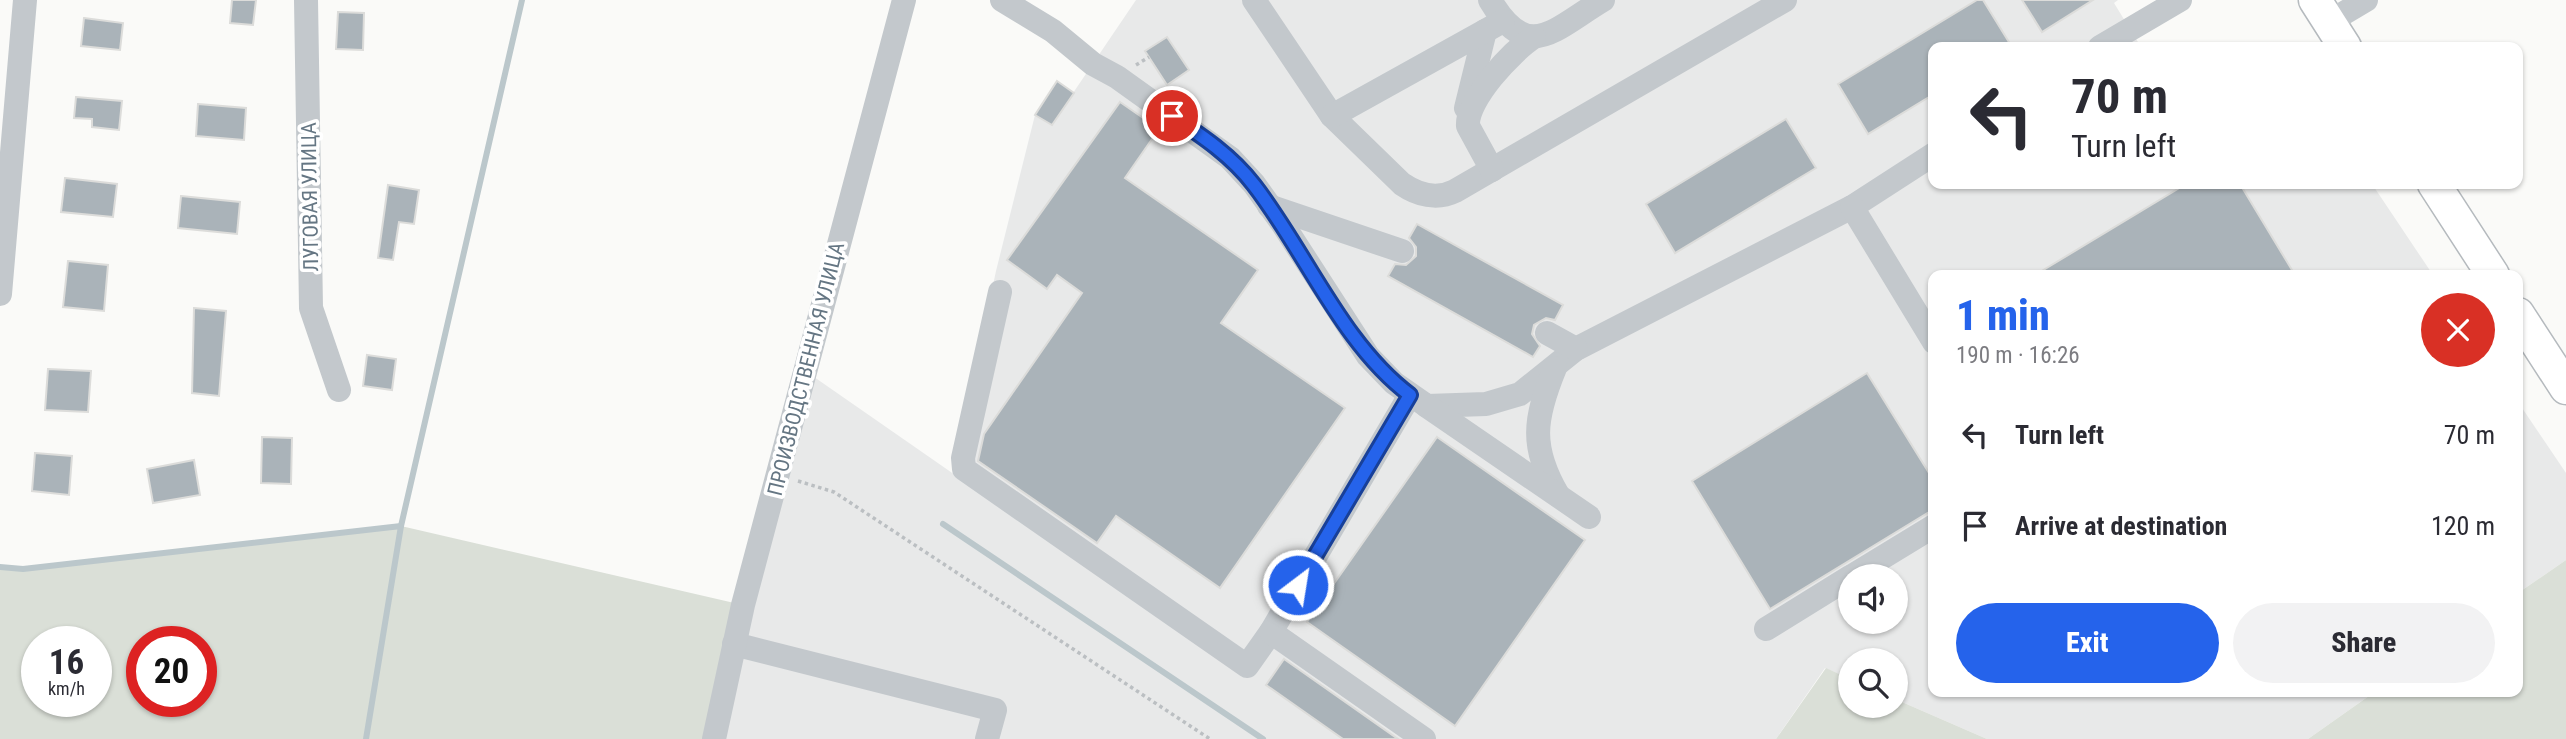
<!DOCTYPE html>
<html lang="en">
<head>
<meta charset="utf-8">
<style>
  body { margin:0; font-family:"Roboto Condensed",sans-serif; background:#f2f2f3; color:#2b2b33; height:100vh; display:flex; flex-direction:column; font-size:26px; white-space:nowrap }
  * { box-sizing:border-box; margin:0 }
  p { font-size:23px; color:#7c7c81 }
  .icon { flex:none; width:38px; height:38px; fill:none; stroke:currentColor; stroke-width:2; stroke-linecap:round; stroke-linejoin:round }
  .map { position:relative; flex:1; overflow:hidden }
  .details { position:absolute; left:1928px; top:270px; width:595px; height:427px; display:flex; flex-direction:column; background:#fff; border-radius:14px; box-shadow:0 2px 5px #0004 }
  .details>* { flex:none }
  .hud { position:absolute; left:1928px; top:42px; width:595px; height:147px; border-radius:14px; box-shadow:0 2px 5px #0004; background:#fff; color:#2b2b33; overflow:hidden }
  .fabs { position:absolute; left:1838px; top:564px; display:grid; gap:14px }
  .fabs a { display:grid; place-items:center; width:70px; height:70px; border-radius:50%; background:#fff; box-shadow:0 2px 5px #0004; font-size:35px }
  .speed { position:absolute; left:21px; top:626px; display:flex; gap:14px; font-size:35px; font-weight:700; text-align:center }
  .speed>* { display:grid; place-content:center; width:91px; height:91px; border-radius:50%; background:#fff; box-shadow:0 2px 5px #0004; line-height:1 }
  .speed small { font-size:18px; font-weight:400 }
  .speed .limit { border:10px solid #d22; background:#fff; color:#111 }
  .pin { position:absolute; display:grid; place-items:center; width:60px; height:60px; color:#fff; margin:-30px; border:4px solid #fff; border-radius:50%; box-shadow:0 2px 7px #0007 }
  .me { position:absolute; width:77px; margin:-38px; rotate:31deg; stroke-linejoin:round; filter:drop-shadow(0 0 5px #0008) }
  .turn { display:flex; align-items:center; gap:24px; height:147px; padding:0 28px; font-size:32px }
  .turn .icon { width:91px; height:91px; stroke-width:2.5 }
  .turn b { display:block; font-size:49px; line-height:60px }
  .round { display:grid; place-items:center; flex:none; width:74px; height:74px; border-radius:37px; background:#f2f2f3 }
  .overview { display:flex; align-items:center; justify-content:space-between; height:119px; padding:0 28px }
  h1 { font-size:42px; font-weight:800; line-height:52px; color:#2563eb }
  .primary-button { display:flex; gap:14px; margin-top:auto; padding:14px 28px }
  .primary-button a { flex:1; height:80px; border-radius:42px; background:#2563eb; color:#fff; font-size:28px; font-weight:800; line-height:80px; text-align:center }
  .primary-button a+a { background:#f2f2f3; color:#2b2b33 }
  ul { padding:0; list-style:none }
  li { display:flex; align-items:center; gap:21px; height:91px; padding:0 28px }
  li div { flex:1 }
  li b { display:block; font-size:26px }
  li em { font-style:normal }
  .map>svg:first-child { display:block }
  .built { fill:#e8e9e9; fill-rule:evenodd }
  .green { fill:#dadfd7; fill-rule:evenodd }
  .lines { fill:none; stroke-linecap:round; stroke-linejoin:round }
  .stream { stroke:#bbc7cb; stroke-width:6 }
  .building { fill:#aab3b9; stroke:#dcdcda; stroke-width:2 }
  .major-casing { stroke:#b5babe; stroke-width:35 }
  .path { stroke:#bbbfc2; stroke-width:3.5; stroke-dasharray:3.5 3.5; stroke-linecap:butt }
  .minor { stroke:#c3c8cc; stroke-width:24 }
  .major { stroke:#fff; stroke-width:32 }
  .route-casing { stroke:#184099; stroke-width:18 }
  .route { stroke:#2563eb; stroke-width:12 }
  .labels { text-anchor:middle; stroke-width:7; stroke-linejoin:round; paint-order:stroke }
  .street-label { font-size:21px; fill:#657683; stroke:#fff }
</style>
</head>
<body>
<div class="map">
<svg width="2566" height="739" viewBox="0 0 2566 739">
  <rect width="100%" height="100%" fill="#fafaf8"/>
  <!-- built -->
  <g class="built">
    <path d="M 1136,0 L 2118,0 L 2114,3 L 2141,47 L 1934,47 L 1934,184 L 2372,184 L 2433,275 L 1934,275 L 1934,691 L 2376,691 L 2308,739 L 1987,739 L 1895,699 L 1895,660 L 1850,660 L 1850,679 L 1825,668 L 1776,739 L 720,739 L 804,370 L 958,477 L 954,469 L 996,271 L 1035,115 L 1052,124 ZM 1850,576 L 1895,576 L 1895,621 L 1850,621 Z"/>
    <path d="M 2518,402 L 2566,473 L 2566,560 L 2518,593 Z"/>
  </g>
  <!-- green -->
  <g class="green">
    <path d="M 401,526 L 743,605 L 714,739 L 0,739 L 0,567 L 23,569 ZM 37,642 L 96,642 L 96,702 L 37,702 ZM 142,642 L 201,642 L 201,702 L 142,702 Z"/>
    <path d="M 2566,560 L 2566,739 L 2308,739 L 2376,691 L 2518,691 L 2518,593 Z"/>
    <path d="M 1826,668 L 1850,679 L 1850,705 L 1895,705 L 1895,699 L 1987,739 L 1776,739 Z"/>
  </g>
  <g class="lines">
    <!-- stream -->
    <g class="stream">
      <path d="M 943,524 L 1263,739"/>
      <path d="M 401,526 L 522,0"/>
      <path d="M 0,567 L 23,569 L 401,526 L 366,739"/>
    </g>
  </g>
  <!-- building -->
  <g class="building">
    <path d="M 232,0 L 256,0 L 253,25 L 230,23 Z"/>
    <path d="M 1977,0 L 1983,0 L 2012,47 L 1934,47 L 1934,94 L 1868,134 L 1838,84 Z"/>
    <path d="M 2022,0 L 2093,0 L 2042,32 Z"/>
    <path d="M 338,12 L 364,13 L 363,50 L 336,49 Z"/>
    <path d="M 84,18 L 123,23 L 120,50 L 81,46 Z"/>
    <path d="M 1167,37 L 1189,70 L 1167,85 L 1145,51 Z"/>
    <path d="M 1057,81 L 1074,93 L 1052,125 L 1035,115 Z"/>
    <path d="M 76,97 L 122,101 L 119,130 L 92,127 L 92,119 L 74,118 Z"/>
    <path d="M 1120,102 L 1159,129 L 1125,178 L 1258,270 L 1221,323 L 1345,408 L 1220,588 L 1116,516 L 1097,543 L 978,461 L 984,434 L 1082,293 L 1057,275 L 1047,289 L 1007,260 Z"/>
    <path d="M 198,104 L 246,108 L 244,140 L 196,136 Z"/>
    <path d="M 1786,119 L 1816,168 L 1675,253 L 1646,204 Z"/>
    <path d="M 65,178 L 117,184 L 113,217 L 61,212 Z"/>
    <path d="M 2186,184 L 2240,184 L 2295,275 L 2035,275 Z"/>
    <path d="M 388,185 L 419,190 L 414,224 L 399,222 L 393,260 L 378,258 Z"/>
    <path d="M 181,196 L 240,202 L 237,234 L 178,228 Z"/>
    <path d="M 1417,224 L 1563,305 L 1555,320 L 1546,318 L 1534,325 L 1532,334 L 1540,346 L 1533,357 L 1388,276 L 1395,264 L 1406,265 L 1416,256 L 1416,247 L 1409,238 Z"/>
    <path d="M 68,261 L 108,265 L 104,311 L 63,307 Z"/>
    <path d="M 194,308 L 226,311 L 219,396 L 192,393 Z"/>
    <path d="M 367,355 L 396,359 L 392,390 L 363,386 Z"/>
    <path d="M 48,369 L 91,371 L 88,412 L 45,410 Z"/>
    <path d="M 1867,373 L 1934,481 L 1934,509 L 1770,609 L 1692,481 Z"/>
    <path d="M 262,437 L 292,438 L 291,484 L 261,483 Z"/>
    <path d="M 1437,437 L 1585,540 L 1455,726 L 1307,622 Z"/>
    <path d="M 35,453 L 72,456 L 69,495 L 32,491 Z"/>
    <path d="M 194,460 L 200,495 L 153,503 L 147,469 Z"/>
    <path d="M 1284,659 L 1398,739 L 1343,739 L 1266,685 Z"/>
  </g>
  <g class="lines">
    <defs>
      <g id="major">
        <path d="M 2315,0 L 2345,47"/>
        <path d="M 2434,184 L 2493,275"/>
        <path d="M 2518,314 L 2566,388"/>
      </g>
    </defs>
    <!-- major casing -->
    <use href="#major" class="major-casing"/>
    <!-- path -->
    <g class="path">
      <path d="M 1136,65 L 1149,57"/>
      <path d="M 798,481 L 834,492 L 1210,739"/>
    </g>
    <!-- minor -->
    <g class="minor">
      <path d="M 306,0 L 311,308 L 339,390"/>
      <path d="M 1002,0 L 1053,31 L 1093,64 L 1117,77 L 1230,158 L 1254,184 L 1282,223 L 1368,356 L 1394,383 L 1427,406 L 1486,404 L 1520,394 L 1576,349 L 1852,207 L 1934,154"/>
      <path d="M 1254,0 L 1332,116 L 1402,184 C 1418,195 1437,200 1455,191 L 1785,0"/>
      <path d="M 1490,0 C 1528,64 1553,30 1603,0"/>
      <path d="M 2329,22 L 2366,0"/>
      <path d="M 2100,47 L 2180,0"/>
      <path d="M 1466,108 L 1485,31"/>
      <path d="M 1332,116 L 1503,21"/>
      <path d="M 1492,170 L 1468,126 C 1466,100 1512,51 1534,37"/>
      <path d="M 1269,206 L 1402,251"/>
      <path d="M 1852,207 L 1934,342"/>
      <path d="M 1000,292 L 963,458 L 964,469 L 1247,666 L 1271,632 L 1410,395"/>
      <path d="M 0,294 L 25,0"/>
      <path d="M 1547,333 L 1576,349"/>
      <path d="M 1555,368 C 1534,419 1530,447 1558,495"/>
      <path d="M 1427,406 L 1589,517"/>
      <path d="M 1852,576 L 1934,526"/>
      <path d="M 1766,629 L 1850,577"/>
      <path d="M 1271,632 L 1424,739"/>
      <path d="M 734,644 L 995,710 L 987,739"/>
      <path d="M 714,739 L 743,605 L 904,0"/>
    </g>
    <!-- major -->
    <use href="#major" class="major"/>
  </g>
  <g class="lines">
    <defs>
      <path id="route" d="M 1172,116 C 1202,136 1232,156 1254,185 C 1306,252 1342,344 1410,395 L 1298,585"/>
    </defs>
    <!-- route casing -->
    <use href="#route" class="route-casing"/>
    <!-- route -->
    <use href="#route" class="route"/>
  </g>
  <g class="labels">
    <!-- street labels -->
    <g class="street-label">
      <text transform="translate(310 197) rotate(-91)" y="7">ЛУГОВАЯ УЛИЦА</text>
      <text transform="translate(806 369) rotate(-76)" y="7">ПРОИЗВОДСТВЕННАЯ УЛИЦА</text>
    </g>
  </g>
</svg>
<div class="fabs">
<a><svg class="icon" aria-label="sound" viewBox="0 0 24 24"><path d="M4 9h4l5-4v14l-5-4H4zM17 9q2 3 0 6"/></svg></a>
<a><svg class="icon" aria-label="search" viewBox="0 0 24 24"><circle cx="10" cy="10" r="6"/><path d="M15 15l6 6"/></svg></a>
</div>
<div class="speed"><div>16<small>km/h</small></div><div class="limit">20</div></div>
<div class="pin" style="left:1172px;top:116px;background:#d93025"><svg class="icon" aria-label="arrive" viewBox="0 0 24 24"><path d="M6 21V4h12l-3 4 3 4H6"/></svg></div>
<svg class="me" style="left:1298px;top:585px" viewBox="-20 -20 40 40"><circle r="17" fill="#2563eb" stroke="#fff" stroke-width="3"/><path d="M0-11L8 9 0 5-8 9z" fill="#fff"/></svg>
<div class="hud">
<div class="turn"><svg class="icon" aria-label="left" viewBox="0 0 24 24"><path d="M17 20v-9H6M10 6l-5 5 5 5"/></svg><div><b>70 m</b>Turn left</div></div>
</div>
<section class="details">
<div class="overview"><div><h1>1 min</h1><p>190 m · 16:26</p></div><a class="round" style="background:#d93025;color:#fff"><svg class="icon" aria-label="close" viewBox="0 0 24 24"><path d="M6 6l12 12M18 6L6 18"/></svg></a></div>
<ul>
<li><svg class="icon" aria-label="left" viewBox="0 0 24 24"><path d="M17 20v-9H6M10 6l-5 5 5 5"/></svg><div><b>Turn left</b></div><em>70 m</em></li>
<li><svg class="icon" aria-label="arrive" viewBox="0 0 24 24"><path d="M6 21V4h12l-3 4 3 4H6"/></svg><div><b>Arrive at destination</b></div><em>120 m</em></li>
</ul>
<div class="primary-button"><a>Exit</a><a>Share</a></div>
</section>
</div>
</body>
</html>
